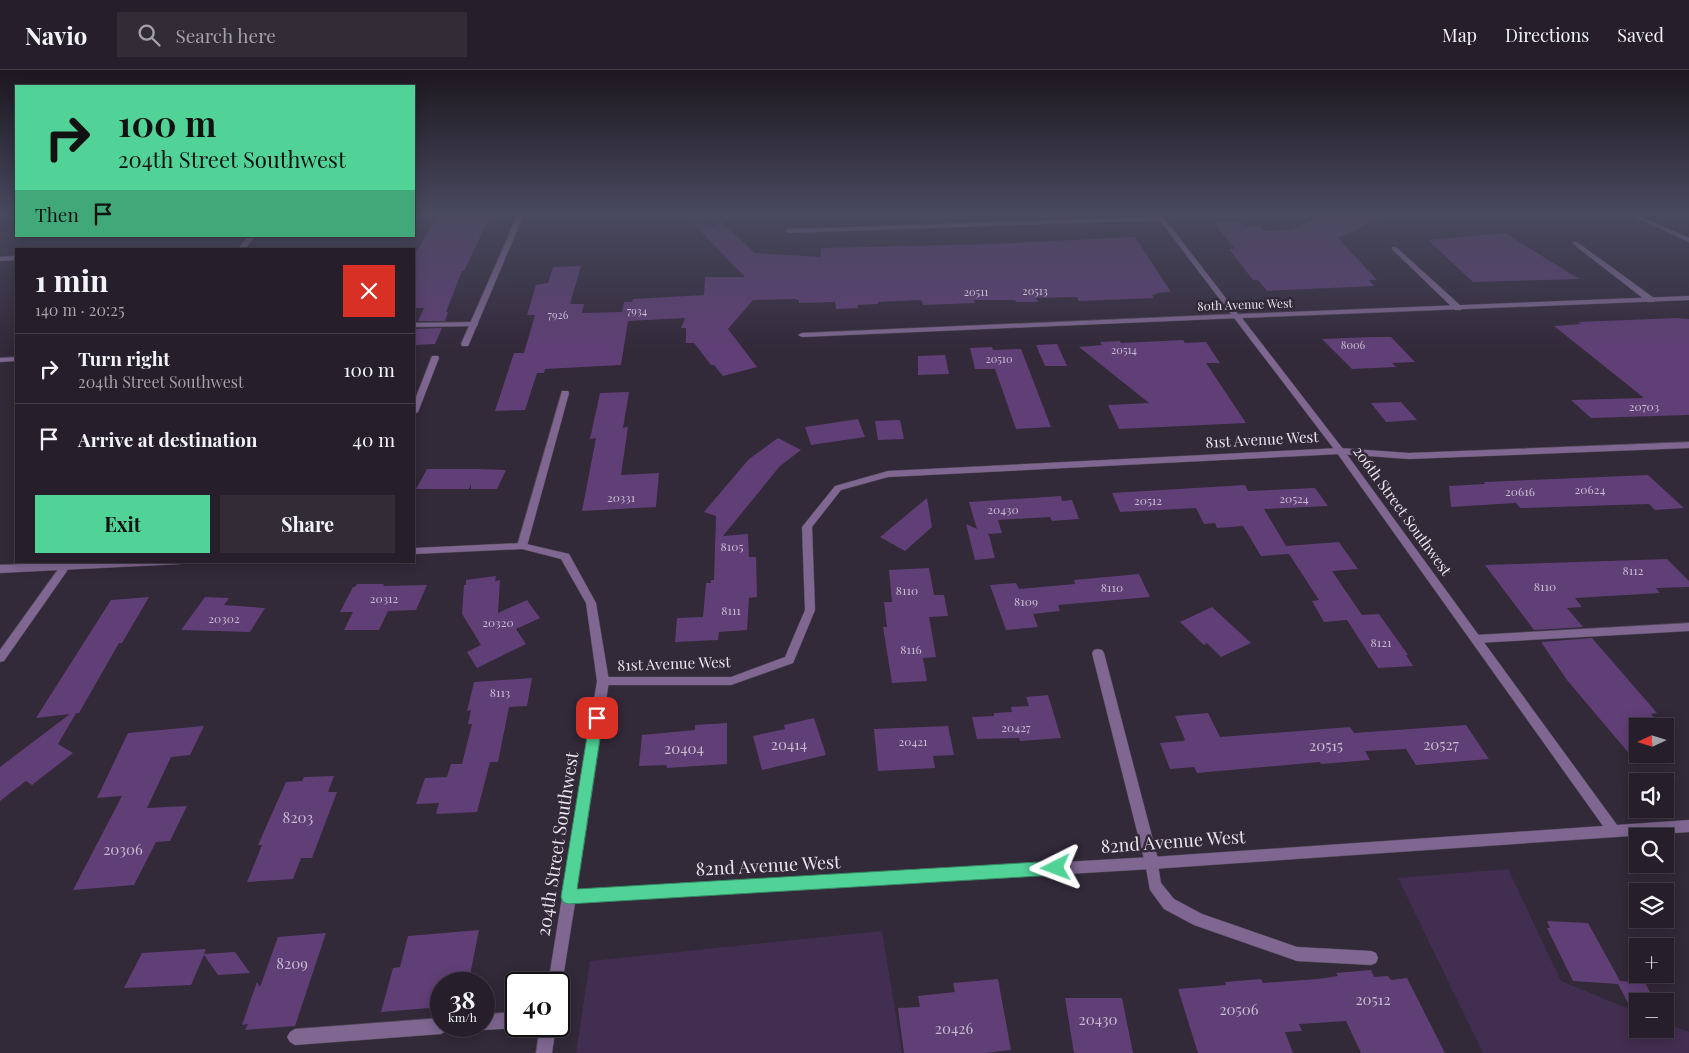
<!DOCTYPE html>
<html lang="en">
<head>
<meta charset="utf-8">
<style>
  body { margin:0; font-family:"Playfair Display",serif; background:#322c37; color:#f1f3f6; height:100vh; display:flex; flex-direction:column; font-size:19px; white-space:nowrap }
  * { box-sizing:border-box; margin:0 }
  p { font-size:16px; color:#a4a2a9 }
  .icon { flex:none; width:28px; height:28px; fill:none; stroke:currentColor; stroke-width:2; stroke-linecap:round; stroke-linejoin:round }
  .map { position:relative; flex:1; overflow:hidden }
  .sheet { position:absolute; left:15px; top:178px; width:400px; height:315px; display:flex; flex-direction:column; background:#261f2b; border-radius:0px; box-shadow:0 2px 12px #0003,0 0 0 1px #423d47 }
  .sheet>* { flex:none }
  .hud { position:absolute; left:15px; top:15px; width:400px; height:152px; border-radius:0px; box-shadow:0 2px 12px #0003,0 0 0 1px #423d47; background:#51d398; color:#111; overflow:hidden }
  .needle { width:32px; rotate:266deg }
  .fabs { position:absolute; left:1629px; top:648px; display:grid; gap:10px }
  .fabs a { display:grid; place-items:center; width:45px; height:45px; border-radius:0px; background:#261f2b; box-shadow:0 2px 12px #0003,0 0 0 1px #423d47; font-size:25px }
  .speed { position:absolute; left:430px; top:902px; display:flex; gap:10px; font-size:25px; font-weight:700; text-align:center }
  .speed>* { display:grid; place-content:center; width:65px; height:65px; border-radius:50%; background:#261f2b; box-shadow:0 2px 12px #0003,0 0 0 1px #423d47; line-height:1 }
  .speed small { font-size:12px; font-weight:400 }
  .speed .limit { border:2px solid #111; border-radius:8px; background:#fff; color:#111 }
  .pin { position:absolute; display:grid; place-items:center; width:42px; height:42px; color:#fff; margin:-21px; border-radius:10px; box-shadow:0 2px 8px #0006 }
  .me { position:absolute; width:55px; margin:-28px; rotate:267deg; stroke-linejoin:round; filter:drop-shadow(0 0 4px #0008) }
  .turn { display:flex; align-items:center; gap:18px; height:105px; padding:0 20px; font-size:22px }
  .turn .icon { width:65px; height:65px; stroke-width:2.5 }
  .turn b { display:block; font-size:35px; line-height:42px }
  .then { display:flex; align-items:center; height:48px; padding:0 20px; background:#0003; gap:10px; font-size:19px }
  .round { display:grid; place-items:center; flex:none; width:52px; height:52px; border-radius:0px; background:#322c37 }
  .headline { display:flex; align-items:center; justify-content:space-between; height:85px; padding:0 20px }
  h1 { font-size:30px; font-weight:700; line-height:38px }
  .cta { display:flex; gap:10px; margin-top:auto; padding:10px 20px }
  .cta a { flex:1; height:58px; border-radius:0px; background:#51d398; color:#111; font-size:20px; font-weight:700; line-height:58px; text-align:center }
  .cta a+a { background:#322c37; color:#f1f3f6 }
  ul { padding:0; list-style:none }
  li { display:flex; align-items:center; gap:15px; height:70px; padding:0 20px; border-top:1px solid #423d47 }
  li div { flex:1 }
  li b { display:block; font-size:19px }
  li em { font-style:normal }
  header { display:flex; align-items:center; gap:30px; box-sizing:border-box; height:70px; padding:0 25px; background:#261f2b; border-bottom:1px solid #423d47 }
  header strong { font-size:24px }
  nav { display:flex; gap:28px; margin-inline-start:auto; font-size:18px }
  .search { width:350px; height:45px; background:#322c37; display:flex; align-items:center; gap:12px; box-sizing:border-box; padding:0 18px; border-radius:0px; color:#a4a2a9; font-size:19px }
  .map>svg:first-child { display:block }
  .green { fill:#422e50 }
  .building { fill:#603f76 }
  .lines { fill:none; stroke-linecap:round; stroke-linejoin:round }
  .service-casing { stroke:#4f4756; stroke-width:1 }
  .minor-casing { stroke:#4f4756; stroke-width:1 }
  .tertiary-casing { stroke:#4f4756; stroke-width:1 }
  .service { fill:#7f6791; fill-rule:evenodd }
  .minor { fill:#7f6791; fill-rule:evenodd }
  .tertiary { fill:#7f6791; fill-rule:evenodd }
  .route { fill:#51d398; stroke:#358963 }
  .labels { text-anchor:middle; stroke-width:5; stroke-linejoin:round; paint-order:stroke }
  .far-number-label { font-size:11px; fill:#c7bbd0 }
  .far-street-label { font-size:12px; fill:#e9e4ee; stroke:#322939 }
  .number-label { font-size:12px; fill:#c7bbd0 }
  .street-label { font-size:15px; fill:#e9e4ee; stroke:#322939 }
  .near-number-label { font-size:15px; fill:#c7bbd0 }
  .near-street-label { font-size:18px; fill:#e9e4ee; stroke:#322939 }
</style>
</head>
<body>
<header>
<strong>Navio</strong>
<div class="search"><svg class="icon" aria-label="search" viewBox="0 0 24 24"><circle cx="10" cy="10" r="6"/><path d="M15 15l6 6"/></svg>Search here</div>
<nav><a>Map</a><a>Directions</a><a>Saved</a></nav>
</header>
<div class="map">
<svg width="1689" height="983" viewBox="0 0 1689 983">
  <rect width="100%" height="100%" fill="#322939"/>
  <!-- green -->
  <g class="green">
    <path d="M 1508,799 L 1561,911 L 1637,942 L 1638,959 L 1665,959 L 1665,953 L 1689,962 L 1689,983 L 1483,983 L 1398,808 Z"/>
    <path d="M 882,861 L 902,983 L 576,983 L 590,891 Z"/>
  </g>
  <!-- building -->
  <g class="building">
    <path d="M 438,144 L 491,144 L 464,201 L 462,201 L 446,242 L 448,242 L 445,251 L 418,251 L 424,238 L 414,238 L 414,186 Z"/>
    <path d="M 1327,144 L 1390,144 L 1338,168 L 1377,210 L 1369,210 L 1374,216 L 1267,221 L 1258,210 L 1253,210 L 1229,179 L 1235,179 L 1216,156 L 1219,156 L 1217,153 L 1241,152 L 1245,156 L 1261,156 L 1265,161 L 1291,160 Z"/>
    <path d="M 721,151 L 755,183 L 821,187 L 821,178 L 993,174 L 1135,167 L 1171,222 L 1156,223 L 1157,224 L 1152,225 L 1154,228 L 1079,231 L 1077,227 L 1036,228 L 1038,232 L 1016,232 L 1015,230 L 974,230 L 975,233 L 923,235 L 922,231 L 919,230 L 878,232 L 878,234 L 858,235 L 858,238 L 836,239 L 835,232 L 799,233 L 799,230 L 794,229 L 753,230 L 728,259 L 757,297 L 723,306 L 714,295 L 711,295 L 694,273 L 686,273 L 686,258 L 681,258 L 685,248 L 628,251 L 621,295 L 545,299 L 544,303 L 537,303 L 525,340 L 495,341 L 514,283 L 524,283 L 535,245 L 527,245 L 536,215 L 548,213 L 553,197 L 581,196 L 570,234 L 584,234 L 582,243 L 622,242 L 624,232 L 632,232 L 633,229 L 704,225 L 705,207 L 745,207 L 692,152 L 715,156 Z"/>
    <path d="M 1505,163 L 1579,209 L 1473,212 L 1428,170 Z"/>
    <path d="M 1676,248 L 1689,249 L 1689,345 L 1591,348 L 1571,330 L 1644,328 L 1554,256 L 1581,254 L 1578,252 Z"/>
    <path d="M 442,258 L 435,274 L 414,275 L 414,259 Z"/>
    <path d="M 1371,267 L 1391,267 L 1415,292 L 1392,293 L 1396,297 L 1352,299 L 1322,269 Z"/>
    <path d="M 1183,270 L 1185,273 L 1206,272 L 1220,293 L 1206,293 L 1246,353 L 1119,359 L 1108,335 L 1149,333 L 1079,277 L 1102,275 L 1100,272 L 1120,271 L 1121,273 Z"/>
    <path d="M 1057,274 L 1067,296 L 1045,296 L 1036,275 Z"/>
    <path d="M 992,277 L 993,280 L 1021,279 L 1051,357 L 1016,359 L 995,299 L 975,299 L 970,278 Z"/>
    <path d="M 945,285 L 949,304 L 918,305 L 918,286 Z"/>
    <path d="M 629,322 L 623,358 L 628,357 L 621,405 L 659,403 L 656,437 L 582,441 L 596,368 L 590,369 L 600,323 Z"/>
    <path d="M 1401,332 L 1417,350 L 1386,352 L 1371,333 Z"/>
    <path d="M 858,349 L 865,367 L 811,375 L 805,357 Z"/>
    <path d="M 900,350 L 904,369 L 878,370 L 875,351 Z"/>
    <path d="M 778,368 L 801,380 L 780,396 L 723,466 L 748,464 L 749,487 L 756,487 L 757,527 L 749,528 L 747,560 L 719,562 L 718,570 L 675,572 L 677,548 L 703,547 L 706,513 L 711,513 L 711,510 L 714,510 L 716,446 L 704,442 L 749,389 Z"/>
    <path d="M 427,399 L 478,399 L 506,400 L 497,419 L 471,419 L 471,414 L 469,419 L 416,419 Z"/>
    <path d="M 1648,405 L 1684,438 L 1655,440 L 1649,434 L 1520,438 L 1516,433 L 1451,437 L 1449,416 L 1485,414 L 1484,412 Z"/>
    <path d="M 1245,415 L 1248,421 L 1315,418 L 1328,436 L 1264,439 L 1286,476 L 1339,472 L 1358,499 L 1332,501 L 1362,545 L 1379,544 L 1408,585 L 1406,585 L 1413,596 L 1378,598 L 1347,550 L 1324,552 L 1312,531 L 1319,530 L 1289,484 L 1261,486 L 1243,456 L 1217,458 L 1215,453 L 1204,454 L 1196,438 L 1120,442 L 1112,423 Z"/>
    <path d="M 1061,426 L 1062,431 L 1072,430 L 1079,449 L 1052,451 L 1050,447 L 998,450 L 1002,463 L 987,464 L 989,465 L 995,488 L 975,490 L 966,454 L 977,459 L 969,432 Z"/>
    <path d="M 927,428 L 932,457 L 905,481 L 880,467 Z"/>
    <path d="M 1667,489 L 1689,511 L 1689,517 L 1656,518 L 1660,523 L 1575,528 L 1582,537 L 1567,538 L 1583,557 L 1534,560 L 1485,495 Z"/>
    <path d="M 929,498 L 934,525 L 944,525 L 948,546 L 929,547 L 936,587 L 923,588 L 927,611 L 892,613 L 883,557 L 887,557 L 884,532 L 892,532 L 889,500 Z"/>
    <path d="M 1139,504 L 1150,527 L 1058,535 L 1060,541 L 1033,544 L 1038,557 L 1006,560 L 990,515 L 1016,513 L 1019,519 L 1075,514 L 1074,510 Z"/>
    <path d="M 496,506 L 495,511 L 500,510 L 498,543 L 527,530 L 540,548 L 516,559 L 526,574 L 477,598 L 467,582 L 481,575 L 462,544 L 464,515 L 466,515 L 466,510 Z"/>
    <path d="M 357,514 L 384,514 L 383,516 L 427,515 L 416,540 L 388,541 L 379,560 L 344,560 L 353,542 L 340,542 L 353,517 L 355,517 Z"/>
    <path d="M 149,527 L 122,573 L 119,573 L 79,643 L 76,643 L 58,674 L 73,683 L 32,715 L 26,711 L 0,731 L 0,697 L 70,644 L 36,648 L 111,530 Z"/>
    <path d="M 205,527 L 229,528 L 224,535 L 265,538 L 250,562 L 181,560 Z"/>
    <path d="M 1212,537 L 1251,573 L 1221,587 L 1207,573 L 1204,575 L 1180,552 Z"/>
    <path d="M 1592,568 L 1657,643 L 1651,644 L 1662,656 L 1638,656 L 1638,684 L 1665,684 L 1665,682 L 1667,684 L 1632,687 L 1567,610 L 1541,572 Z"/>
    <path d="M 532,608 L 527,636 L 509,637 L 498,692 L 490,692 L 477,742 L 436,744 L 439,733 L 416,734 L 425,708 L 447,707 L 451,694 L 462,694 L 472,654 L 468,654 L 471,640 L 467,641 L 474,612 Z"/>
    <path d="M 1048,625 L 1061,668 L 1020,671 L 1019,668 L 977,669 L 972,647 L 994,646 L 994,643 L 1012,642 L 1011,637 L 1029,636 L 1026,627 Z"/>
    <path d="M 1208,643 L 1220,667 L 1350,657 L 1354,663 L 1466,655 L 1489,689 L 1416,695 L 1406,679 L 1365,681 L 1370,690 L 1321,694 L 1320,692 L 1197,703 L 1194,697 L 1170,699 L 1160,673 L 1183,671 L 1185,670 L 1175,646 Z"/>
    <path d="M 814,648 L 826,685 L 762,700 L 753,666 L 785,659 L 784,655 Z"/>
    <path d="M 727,653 L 727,694 L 667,698 L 666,695 L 639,696 L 642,665 L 695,660 L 695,655 Z"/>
    <path d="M 204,656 L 190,685 L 171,687 L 147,738 L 187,736 L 170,771 L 156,772 L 134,815 L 73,820 L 122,726 L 97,728 L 128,663 Z"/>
    <path d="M 948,656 L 954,685 L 933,686 L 935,698 L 878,701 L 874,659 Z"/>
    <path d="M 334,706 L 328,722 L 337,722 L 312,788 L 301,788 L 293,809 L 247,812 L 262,775 L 258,775 L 286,712 L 302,711 L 304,707 Z"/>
    <path d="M 1547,851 L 1588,853 L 1620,911 L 1645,913 L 1655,931 L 1638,931 L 1637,950 L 1618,914 L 1573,911 L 1547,858 L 1550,858 Z"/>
    <path d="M 479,860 L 470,905 L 450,907 L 449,914 L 441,914 L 441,937 L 381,942 L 393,898 L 400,897 L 408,866 Z"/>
    <path d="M 326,863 L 295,956 L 245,960 L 248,954 L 242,955 L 257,912 L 260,917 L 278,867 Z"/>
    <path d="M 206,879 L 204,884 L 235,882 L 250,903 L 218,905 L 204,885 L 191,915 L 124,918 L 142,883 Z"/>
    <path d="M 1371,900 L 1374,907 L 1388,906 L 1391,910 L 1407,908 L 1445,983 L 1361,983 L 1346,951 L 1299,954 L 1302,961 L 1285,962 L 1293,983 L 1198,983 L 1178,919 L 1226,915 L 1225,912 L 1261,909 L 1263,913 L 1318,909 L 1338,906 L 1336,903 Z"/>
    <path d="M 998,909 L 1011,980 L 985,983 L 904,983 L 898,938 L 920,937 L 918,926 L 955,922 L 953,913 Z"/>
    <path d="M 1065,928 L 1122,928 L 1133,983 L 1074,983 Z"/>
  </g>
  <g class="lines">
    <defs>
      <g id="service">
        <path d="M 474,252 L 478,254 L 477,256 L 414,257 L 414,253 Z"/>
        <path d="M 16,287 L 16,291 L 0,292 L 0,288 Z"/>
        <path d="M 64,491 L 74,491 L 4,591 L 0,592 L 0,580 Z"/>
        <path d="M 1689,553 L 1689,561 L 1476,573 L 1472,572 L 1471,569 L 1472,566 L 1476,565 Z"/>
        <path d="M 1152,787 L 1157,789 L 1161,813 L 1174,829 L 1202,844 L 1297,877 L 1371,881 L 1376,883 L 1378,888 L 1376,893 L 1371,895 L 1297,891 L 1194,855 L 1164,839 L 1150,820 L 1145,793 L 1147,789 Z"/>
        <path d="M 516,942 L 516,956 L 519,956 L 516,958 L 484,960 L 478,956 L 484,956 L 484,944 Z"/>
        <path d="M 441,948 L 441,956 L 448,956 L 446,961 L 441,964 L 295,975 L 290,972 L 287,967 L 290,962 L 295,959 Z"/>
      </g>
      <g id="minor">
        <path d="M 518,144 L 524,144 L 469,274 L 468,276 L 462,276 L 461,274 Z"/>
        <path d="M 1628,144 L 1635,144 L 1689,168 L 1689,172 Z"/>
        <path d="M 1162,147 L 1165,149 L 1164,150 L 788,163 L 785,161 L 788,159 Z"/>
        <path d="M 248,166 L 255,166 L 245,179 L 238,179 Z"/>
        <path d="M 1573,172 L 1577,172 L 1654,228 L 1654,232 L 1648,232 L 1573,174 Z"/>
        <path d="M 1392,177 L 1396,177 L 1461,236 L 1461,240 L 1455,240 L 1392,179 Z"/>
        <path d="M 16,186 L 16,190 L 0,191 L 0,187 Z"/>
        <path d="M 1236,244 L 1240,246 L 1239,248 L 802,267 L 798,265 L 802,263 Z"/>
        <path d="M 432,286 L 438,286 L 439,288 L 418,342 L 414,344 L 414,332 Z"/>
        <path d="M 562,321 L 568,321 L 569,323 L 527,476 L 522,479 L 517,476 Z"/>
        <path d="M 1689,372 L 1689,378 L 1409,389 L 1340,384 L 888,407 L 841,420 L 812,457 L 815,540 L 793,593 L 731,615 L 603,615 L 599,614 L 597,611 L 599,608 L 603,607 L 731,607 L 785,587 L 805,540 L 802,457 L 835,416 L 888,401 L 1340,378 L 1409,383 Z"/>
        <path d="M 1098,579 L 1102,580 L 1104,583 L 1159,793 L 1157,797 L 1152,799 L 1147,797 L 1145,793 L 1092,583 L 1094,580 Z"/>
      </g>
      <g id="tertiary">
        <path d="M 1155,144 L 1161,144 L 1238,244 L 1689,226 L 1689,230 L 1242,248 L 1343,379 L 1617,755 L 1689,750 L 1689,762 L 1152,799 L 575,833 L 562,914 L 559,920 L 559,914 L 548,914 L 597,611 L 586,533 L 561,489 L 522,479 L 414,484 L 414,478 L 522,473 L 569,484 L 596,533 L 609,611 L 577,820 L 1152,787 L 1603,756 L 1337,383 Z"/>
        <path d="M 96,491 L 185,491 L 180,494 L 0,503 L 0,495 Z"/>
        <path d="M 540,956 L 556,956 L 552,983 L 536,983 Z"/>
      </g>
    </defs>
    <!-- service casing -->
    <use href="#service" class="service-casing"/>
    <!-- minor casing -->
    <use href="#minor" class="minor-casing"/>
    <!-- tertiary casing -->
    <use href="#tertiary" class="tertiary-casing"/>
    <!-- service -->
    <use href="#service" class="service"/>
    <!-- minor -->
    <use href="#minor" class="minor"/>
    <!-- tertiary -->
    <use href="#tertiary" class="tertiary"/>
  </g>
  <!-- sky -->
  <linearGradient id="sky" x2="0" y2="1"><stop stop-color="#1c171f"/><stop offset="0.51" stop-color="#49495f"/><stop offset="1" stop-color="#49495f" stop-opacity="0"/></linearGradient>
  <rect width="1689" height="281" fill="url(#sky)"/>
  <!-- route -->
  <path class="route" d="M 597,643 L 601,645 L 603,648 L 577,819 L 1056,791 L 1061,793 L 1063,798 L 1061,803 L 1056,805 L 568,834 L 563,832 L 561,827 L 590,648 L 592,645 Z"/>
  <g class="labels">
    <!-- far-number labels -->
    <g class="far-number-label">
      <text x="1035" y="225">20513</text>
      <text x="976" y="226">20511</text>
      <text x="637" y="245">7934</text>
      <text x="558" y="249">7926</text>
      <text x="1353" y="279">8006</text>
      <text x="1124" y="284">20514</text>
      <text x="999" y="293">20510</text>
    </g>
    <!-- far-street labels -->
    <g class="far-street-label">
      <text transform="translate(1245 235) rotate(-2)" y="4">80th Avenue West</text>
    </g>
    <!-- number labels -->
    <g class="number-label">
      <text x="1644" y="341">20703</text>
      <text x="1590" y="424">20624</text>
      <text x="1520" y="426">20616</text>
      <text x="621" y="432">20331</text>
      <text x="1294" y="433">20524</text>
      <text x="1148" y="435">20512</text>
      <text x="1003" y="444">20430</text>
      <text x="732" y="481">8105</text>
      <text x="1633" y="505">8112</text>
      <text x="1545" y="521">8110</text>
      <text x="1112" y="522">8110</text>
      <text x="907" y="525">8110</text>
      <text x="384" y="533">20312</text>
      <text x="1026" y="536">8109</text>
      <text x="731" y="545">8111</text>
      <text x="224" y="553">20302</text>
      <text x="498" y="557">20320</text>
      <text x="1381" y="577">8121</text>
      <text x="911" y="584">8116</text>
      <text x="500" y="627">8113</text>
      <text x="1016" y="662">20427</text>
      <text x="913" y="676">20421</text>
    </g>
    <!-- street labels -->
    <g class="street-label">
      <text transform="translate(1262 370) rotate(-3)" y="5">81st Avenue West</text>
      <text transform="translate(1402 441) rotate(54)" y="5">206th Street Southwest</text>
      <text transform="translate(674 594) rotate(-2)" y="5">81st Avenue West</text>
    </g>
    <!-- near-number labels -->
    <g class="near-number-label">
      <text x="789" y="680">20414</text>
      <text x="1441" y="680">20527</text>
      <text x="1326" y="681">20515</text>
      <text x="684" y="684">20404</text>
      <text x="298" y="753">8203</text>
      <text x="123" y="785">20306</text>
      <text x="292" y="899">8209</text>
      <text x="1373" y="935">20512</text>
      <text x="1239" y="945">20506</text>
      <text x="1098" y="955">20430</text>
      <text x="954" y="964">20426</text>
    </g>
    <!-- near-street labels -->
    <g class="near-street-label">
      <text transform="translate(1173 772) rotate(-4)" y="6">82nd Avenue West</text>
      <text transform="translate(558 774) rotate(-81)" y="6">204th Street Southwest</text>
      <text transform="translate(768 796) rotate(-3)" y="6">82nd Avenue West</text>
    </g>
  </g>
</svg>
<div class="fabs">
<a><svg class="needle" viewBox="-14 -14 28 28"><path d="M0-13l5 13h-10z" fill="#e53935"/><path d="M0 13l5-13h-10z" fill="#a4a2a9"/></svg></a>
<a><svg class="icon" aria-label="sound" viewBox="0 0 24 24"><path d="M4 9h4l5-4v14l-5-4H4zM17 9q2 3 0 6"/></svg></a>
<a><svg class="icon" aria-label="search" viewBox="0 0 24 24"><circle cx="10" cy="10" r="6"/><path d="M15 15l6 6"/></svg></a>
<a><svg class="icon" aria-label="layers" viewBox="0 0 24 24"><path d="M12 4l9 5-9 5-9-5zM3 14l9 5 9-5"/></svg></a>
<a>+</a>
<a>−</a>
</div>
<div class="speed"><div>38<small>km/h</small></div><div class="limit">40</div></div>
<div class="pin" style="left:597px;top:648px;background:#d93025"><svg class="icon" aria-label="arrive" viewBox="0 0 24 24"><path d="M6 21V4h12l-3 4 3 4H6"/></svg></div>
<svg class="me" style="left:1056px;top:798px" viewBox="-20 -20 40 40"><path d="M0-17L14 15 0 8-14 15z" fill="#51d398" stroke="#fff" stroke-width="4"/></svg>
<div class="hud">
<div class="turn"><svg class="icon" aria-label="right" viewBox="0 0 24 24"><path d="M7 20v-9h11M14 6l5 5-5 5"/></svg><div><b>100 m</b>204th Street Southwest</div></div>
<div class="then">Then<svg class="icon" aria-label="arrive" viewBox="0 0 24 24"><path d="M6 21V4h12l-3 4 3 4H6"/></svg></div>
</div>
<section class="sheet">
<div class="headline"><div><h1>1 min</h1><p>140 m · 20:25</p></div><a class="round" style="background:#d93025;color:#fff"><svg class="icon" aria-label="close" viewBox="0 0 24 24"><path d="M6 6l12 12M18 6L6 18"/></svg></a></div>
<ul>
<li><svg class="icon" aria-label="right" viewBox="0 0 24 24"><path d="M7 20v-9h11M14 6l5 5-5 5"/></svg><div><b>Turn right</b><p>204th Street Southwest</p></div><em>100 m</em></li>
<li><svg class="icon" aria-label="arrive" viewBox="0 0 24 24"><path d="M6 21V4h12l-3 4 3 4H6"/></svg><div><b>Arrive at destination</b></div><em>40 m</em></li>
</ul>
<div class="cta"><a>Exit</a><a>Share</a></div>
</section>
</div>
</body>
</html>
